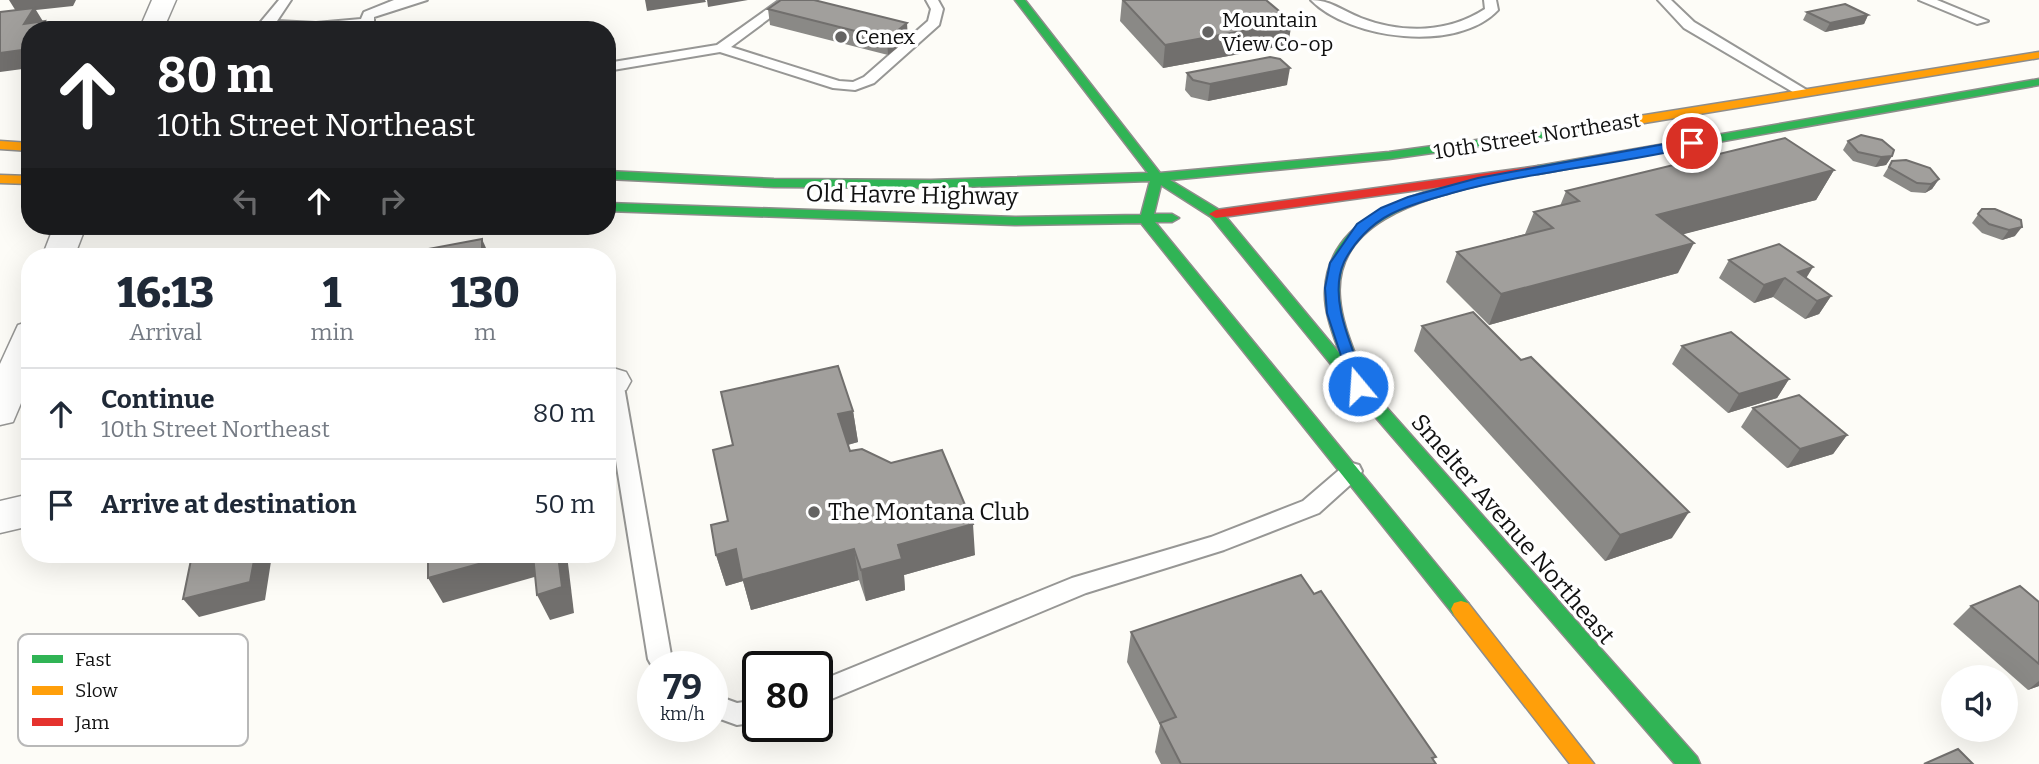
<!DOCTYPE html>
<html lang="en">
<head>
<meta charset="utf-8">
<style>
  body { margin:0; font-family:Bitter,serif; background:#f6f6f7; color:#1f2937; height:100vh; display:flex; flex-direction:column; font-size:26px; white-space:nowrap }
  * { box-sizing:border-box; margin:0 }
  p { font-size:23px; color:#747a83 }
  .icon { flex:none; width:38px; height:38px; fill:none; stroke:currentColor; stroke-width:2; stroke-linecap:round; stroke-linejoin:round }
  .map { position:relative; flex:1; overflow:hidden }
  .side { position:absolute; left:21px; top:248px; width:595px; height:315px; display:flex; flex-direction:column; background:#fff; border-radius:28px; box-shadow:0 7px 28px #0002 }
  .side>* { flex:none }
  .guide { position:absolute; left:21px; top:21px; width:595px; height:214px; border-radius:28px; box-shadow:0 7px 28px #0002; background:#202124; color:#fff; overflow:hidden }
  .controls { position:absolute; left:1941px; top:665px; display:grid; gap:14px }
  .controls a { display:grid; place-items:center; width:77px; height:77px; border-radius:50%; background:#fff; box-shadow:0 7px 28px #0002; font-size:35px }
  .speed { position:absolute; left:637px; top:651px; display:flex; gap:14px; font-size:35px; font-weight:700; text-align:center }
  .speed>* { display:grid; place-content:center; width:91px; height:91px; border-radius:50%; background:#fff; box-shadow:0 7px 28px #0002; line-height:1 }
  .speed small { font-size:18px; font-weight:400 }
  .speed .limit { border:4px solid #111; border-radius:10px; background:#fff; color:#111 }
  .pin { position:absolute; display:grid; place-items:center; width:60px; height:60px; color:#fff; margin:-30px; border:4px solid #fff; border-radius:50%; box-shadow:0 2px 7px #0007 }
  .me { position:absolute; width:77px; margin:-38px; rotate:342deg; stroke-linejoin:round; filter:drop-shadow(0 0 5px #0008) }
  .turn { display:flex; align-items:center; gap:24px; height:147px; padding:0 21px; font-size:32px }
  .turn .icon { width:91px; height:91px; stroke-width:2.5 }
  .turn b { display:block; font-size:49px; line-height:60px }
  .lanes { display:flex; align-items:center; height:66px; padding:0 21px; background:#0003; justify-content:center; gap:35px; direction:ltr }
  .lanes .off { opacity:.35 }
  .eta { display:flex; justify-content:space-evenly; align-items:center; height:119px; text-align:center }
  .eta b { font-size:42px; font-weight:800; line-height:49px }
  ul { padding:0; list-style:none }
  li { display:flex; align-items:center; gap:21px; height:91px; padding:0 21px; border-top:2px solid #e0e1e3 }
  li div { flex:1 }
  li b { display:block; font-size:26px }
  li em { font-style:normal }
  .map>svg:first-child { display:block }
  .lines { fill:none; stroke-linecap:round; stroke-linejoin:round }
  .lane-casing { stroke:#979795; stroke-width:4 }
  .street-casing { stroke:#979795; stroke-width:3 }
  .fast-casing { stroke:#8e8d8b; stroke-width:3 }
  .slow-casing { stroke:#8e8d8b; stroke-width:3 }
  .jam-casing { stroke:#8e8d8b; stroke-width:3 }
  .lane { fill:#fffffe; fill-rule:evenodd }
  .street { fill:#fffffe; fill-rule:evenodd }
  .fast { fill:#30b455; fill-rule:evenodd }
  .slow { fill:#ff9f0a; fill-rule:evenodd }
  .jam { fill:#e5322d; fill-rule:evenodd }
  .wall { fill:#8a8986 }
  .shaded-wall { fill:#716f6d }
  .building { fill:#a19f9c; stroke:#716f6d; stroke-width:2 }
  .route { fill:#1a73e8; stroke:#114b97; stroke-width:2 }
  .poi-dot { fill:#646362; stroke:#fff; stroke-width:2.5 }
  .labels { text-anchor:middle; stroke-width:7; stroke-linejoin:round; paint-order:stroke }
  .far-poi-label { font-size:21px; fill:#111; stroke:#fff; text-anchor:start }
  .far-street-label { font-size:21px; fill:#111; stroke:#fff }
  .street-label { font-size:24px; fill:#111; stroke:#fff }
  .poi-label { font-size:24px; fill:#111; stroke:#fff; text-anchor:start }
  .key { fill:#fff; stroke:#b8b8b8; stroke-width:2 }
  .key-label { font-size:19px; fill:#111 }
</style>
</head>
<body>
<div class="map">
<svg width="2039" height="764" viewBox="0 0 2039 764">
  <rect width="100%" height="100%" fill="#fdfcf7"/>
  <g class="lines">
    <defs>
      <g id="lane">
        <path d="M 279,0 L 291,0 L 277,21 L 316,23 L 361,19 L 364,12 L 394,0 L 427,0 L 374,17 L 374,30 L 361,30 L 361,27 L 254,30 Z"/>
        <path d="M 780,0 L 794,0 L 731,47 L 839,81 L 853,82 L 864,77 L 928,21 L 931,9 L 926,0 L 938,0 L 943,9 L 939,25 L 874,83 L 855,90 L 833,88 L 720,52 L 607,71 L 607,63 L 717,45 Z"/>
        <path d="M 1311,0 C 1330,0 1343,11 1361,18 C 1403,34 1448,33 1485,9 L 1484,0 L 1496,0 L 1498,10 C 1458,53 1350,40 1311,0 Z"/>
        <path d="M 1658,0 L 1671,0 L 1694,22 L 1810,92 L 1798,95 L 1684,28 Z"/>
        <path d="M 1919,0 L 1937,0 L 1988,21 L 1977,24 Z"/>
        <path d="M 613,374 L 623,381 L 671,655 L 678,667 L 653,668 L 648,659 L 607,405 L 607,376 Z"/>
        <path d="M 1352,463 L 1359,465 L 1362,471 L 1359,477 L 1319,513 L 1224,550 L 1086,593 L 817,705 L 817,682 L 1072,578 L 1211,537 L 1303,501 L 1345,465 Z"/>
        <path d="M 712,694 L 737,703 L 758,700 L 758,722 L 737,725 L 712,716 Z"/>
      </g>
      <g id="street">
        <path d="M 152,0 L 176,0 L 163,30 L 139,30 Z"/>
        <path d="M 54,226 L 86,226 L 74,257 L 42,257 Z"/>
        <path d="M 30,321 L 30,382 L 13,422 L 0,425 L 0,364 L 18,325 Z"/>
        <path d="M 613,368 L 626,372 L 631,381 L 626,390 L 607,395 L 607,369 Z"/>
        <path d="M 30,494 L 30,526 L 0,533 L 0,501 Z"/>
      </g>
      <g id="fast">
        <path d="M 1015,0 L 1025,0 L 1160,173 L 1389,152 L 1624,120 L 1626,123 L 1620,127 L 1389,159 L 1170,180 L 1221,211 L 1340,354 C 1333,334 1324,312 1325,291 C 1328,213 1418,193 1478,177 L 1488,177 L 1488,183 C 1429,198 1332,219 1340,299 C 1342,323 1352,345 1360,367 L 1355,372 L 1697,757 L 1700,764 L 1675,764 L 1352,390 L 1211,217 L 1161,185 L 1154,214 L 1172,214 L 1179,218 L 1172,222 L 1155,222 L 1468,603 L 1471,609 L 1468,615 L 1461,617 L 1454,615 L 1141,223 L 1015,225 L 607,211 L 607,203 L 1015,217 L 1141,215 L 1150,181 L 931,188 L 774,187 L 607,179 L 607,171 L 774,179 L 931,180 L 1148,173 Z"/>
        <path d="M 2039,79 L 2039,85 L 1538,174 L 1532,170 L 1538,166 Z"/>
      </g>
      <g id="slow">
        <path d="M 2039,52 L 2039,58 L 1620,127 L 1614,123 L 1620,119 Z"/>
        <path d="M 0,141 L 30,143 L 30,151 L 0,149 Z"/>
        <path d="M 0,175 L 30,176 L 30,184 L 0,183 Z"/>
        <path d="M 1461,601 L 1468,603 L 1594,764 L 1570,764 L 1454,615 L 1451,609 L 1454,603 Z"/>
      </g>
      <path id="jam" d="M 1538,166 L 1542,167 L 1542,173 L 1216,218 L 1209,214 L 1216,210 Z"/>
    </defs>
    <!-- lane casing -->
    <use href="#lane" class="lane-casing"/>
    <!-- street casing -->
    <use href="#street" class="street-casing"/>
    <!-- fast casing -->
    <use href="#fast" class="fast-casing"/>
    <!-- slow casing -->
    <use href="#slow" class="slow-casing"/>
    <!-- jam casing -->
    <use href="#jam" class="jam-casing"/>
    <!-- lane -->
    <use href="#lane" class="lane"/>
    <!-- street -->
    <use href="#street" class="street"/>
    <!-- fast -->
    <use href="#fast" class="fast"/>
    <!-- slow -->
    <use href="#slow" class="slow"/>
    <!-- jam -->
    <use href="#jam" class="jam"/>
  </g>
  <!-- wall -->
  <g class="wall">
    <path d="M 1122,0 L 1266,0 L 1288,45 L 1163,68 L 1120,21 Z"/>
    <path d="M 768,9 L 908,39 L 888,55 L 770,25 Z"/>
    <path d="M 1807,12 L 1868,15 L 1864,24 L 1825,32 L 1803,20 Z"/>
    <path d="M 1187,73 L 1287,85 L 1208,101 L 1191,97 L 1185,90 Z"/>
    <path d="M 1848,141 L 1892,156 L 1886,165 L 1875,167 L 1853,161 L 1843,150 Z"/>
    <path d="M 1892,161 L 1939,179 L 1932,189 L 1925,193 L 1911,192 L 1883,176 Z"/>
    <path d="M 1834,170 L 1816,200 L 1683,234 L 1678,273 L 1489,325 L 1446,282 L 1457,252 L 1525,234 L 1534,212 L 1560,206 L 1566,191 Z"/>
    <path d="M 1982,209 L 1995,209 L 2015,236 L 2002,240 L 1982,233 L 1972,223 Z"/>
    <path d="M 1729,260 L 1806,278 L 1831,296 L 1819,314 L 1805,319 L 1773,297 L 1754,303 L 1719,278 Z"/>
    <path d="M 1422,326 L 1672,538 L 1605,561 L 1414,351 Z"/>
    <path d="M 1682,346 L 1789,379 L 1777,398 L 1728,413 L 1672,364 Z"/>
    <path d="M 1753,408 L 1847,435 L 1833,454 L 1787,468 L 1741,427 Z"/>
    <path d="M 853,411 L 858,442 L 848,445 L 850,451 L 975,555 L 904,575 L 905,590 L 866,601 L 859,580 L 751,610 L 743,581 L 726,586 L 716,555 L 728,521 L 733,445 Z"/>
    <path d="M 1314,594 L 1436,764 L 1161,764 L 1155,752 L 1160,725 L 1127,662 L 1131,632 Z"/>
    <path d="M 2039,602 L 2039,686 L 2028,690 L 1953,624 L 1971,606 Z"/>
  </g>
  <!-- shaded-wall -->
  <g class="shaded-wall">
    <path d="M 9,0 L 76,0 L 73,6 L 36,10 L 44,23 L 45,21 L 51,30 L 30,30 L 24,24 Z"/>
    <path d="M 645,0 L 705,0 L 706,2 L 647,11 Z"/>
    <path d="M 707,0 L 748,0 L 708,7 Z"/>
    <path d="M 1868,15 L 1864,24 L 1825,32 L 1830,23 Z"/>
    <path d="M 1292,22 L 1288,45 L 1163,68 L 1165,45 Z"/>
    <path d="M 907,23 L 908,39 L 888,55 L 887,39 Z"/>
    <path d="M 30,48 L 30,68 L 0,72 L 0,53 Z"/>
    <path d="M 1290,68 L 1287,85 L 1208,101 L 1210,84 Z"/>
    <path d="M 1892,156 L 1886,165 L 1875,167 L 1881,157 Z"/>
    <path d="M 1834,170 L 1816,200 L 1642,245 L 1657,215 Z"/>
    <path d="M 1939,179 L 1932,189 L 1925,193 L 1931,184 Z"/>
    <path d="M 2022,227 L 2015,236 L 2002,240 L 2009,230 Z"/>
    <path d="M 482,239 L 490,257 L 482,257 Z"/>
    <path d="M 1694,243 L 1678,273 L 1489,325 L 1501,294 Z"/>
    <path d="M 1813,267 L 1802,285 L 1798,272 Z"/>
    <path d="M 1785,278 L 1773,297 L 1754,303 L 1764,285 Z"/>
    <path d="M 1831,296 L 1819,314 L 1805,319 L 1817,301 Z"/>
    <path d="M 1789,379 L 1777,398 L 1728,413 L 1739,394 Z"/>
    <path d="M 853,411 L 858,442 L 843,446 L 838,414 Z"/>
    <path d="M 1847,435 L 1833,454 L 1787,468 L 1800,449 Z"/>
    <path d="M 1689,512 L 1672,538 L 1605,561 L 1620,535 Z"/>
    <path d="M 973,524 L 975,555 L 904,575 L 905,590 L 866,601 L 861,570 L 898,545 Z"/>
    <path d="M 736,549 L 854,549 L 859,580 L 751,610 L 743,581 L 726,586 L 716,555 Z"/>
    <path d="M 255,555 L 272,555 L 265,600 L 199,617 L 183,599 Z"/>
    <path d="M 511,555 L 535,555 L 545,574 L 443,603 L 428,578 Z"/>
    <path d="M 558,555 L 567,555 L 574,613 L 550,620 L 537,595 Z"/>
    <path d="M 2039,681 L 2039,686 L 2028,690 Z"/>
  </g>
  <!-- building -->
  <g class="building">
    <path d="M 781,0 L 814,0 L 907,23 L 887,39 L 768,9 Z"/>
    <path d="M 1123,0 L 1266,0 L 1292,22 L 1165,45 Z"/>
    <path d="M 1845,4 L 1868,15 L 1830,23 L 1807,12 Z"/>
    <path d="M 34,8 L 24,24 L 45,21 L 40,30 L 30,30 L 29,49 L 0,53 L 0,12 Z"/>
    <path d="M 1270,57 L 1280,59 L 1290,68 L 1210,84 L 1193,80 L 1187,73 Z"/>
    <path d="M 1861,135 L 1882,140 L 1894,150 L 1892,156 L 1881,157 L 1858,152 L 1848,141 Z"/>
    <path d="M 1785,138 L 1834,170 L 1657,215 L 1694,243 L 1501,294 L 1457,252 L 1553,228 L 1534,212 L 1579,201 L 1566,191 Z"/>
    <path d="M 1906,160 L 1930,168 L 1939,179 L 1931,184 L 1917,183 L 1889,167 L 1892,161 Z"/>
    <path d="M 1982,209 L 1995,209 L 2021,220 L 2022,227 L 2009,230 L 1989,224 L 1978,214 Z"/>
    <path d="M 482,239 L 482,257 L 428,257 L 428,249 Z"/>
    <path d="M 1779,244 L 1813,267 L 1798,272 L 1831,296 L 1817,301 L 1785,278 L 1764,285 L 1729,260 Z"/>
    <path d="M 1473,312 L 1521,360 L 1531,357 L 1689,512 L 1620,535 L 1422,326 Z"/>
    <path d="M 1731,332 L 1789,379 L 1739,394 L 1682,346 Z"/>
    <path d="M 838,366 L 853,411 L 838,414 L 850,451 L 862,449 L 891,463 L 942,450 L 973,524 L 898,545 L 902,559 L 861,570 L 854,549 L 742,580 L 736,549 L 716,555 L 711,525 L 728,521 L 713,450 L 733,445 L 721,392 Z"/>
    <path d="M 1799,395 L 1847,435 L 1800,449 L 1753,408 Z"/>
    <path d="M 192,555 L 255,555 L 250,582 L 183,599 Z"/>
    <path d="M 428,555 L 511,555 L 428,578 Z"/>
    <path d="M 533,555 L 558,555 L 562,587 L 537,595 Z"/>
    <path d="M 1301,575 L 1314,594 L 1321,591 L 1436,757 L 1432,758 L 1436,764 L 1181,764 L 1160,723 L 1176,717 L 1131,632 Z"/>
    <path d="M 2020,586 L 2039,602 L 2039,664 L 1971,606 Z"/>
    <path d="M 1958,749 L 1973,764 L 1924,764 Z"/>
  </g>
  <!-- route -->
  <path class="route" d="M 1692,139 L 1697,140 L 1697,146 C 1616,165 1532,171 1452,193 C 1431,199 1410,204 1391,214 C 1371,224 1354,242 1344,262 C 1327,300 1354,350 1366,386 L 1358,391 L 1352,389 L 1327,313 L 1325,288 L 1330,263 L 1357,224 L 1381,208 L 1408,197 L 1478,178 Z"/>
  <!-- markers -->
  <g class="poi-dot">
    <circle cx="1208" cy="32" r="7"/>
    <circle cx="841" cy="37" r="7"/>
    <circle cx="814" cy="512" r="7"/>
  </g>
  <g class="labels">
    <!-- far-poi labels -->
    <g class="far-poi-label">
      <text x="1222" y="27">Mountain<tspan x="1222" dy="24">View Co-op</tspan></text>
      <text x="855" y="44">Cenex</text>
    </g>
    <!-- far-street labels -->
    <g class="far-street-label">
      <text transform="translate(1537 136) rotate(-9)" y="7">10th Street Northeast</text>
    </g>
    <!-- street labels -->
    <g class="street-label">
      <text transform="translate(912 195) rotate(1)" y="8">Old Havre Highway</text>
      <text transform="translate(1513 529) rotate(49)" y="8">Smelter Avenue Northeast</text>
    </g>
    <!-- poi labels -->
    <g class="poi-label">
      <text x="828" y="520">The Montana Club</text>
    </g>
  </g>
  <!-- legend -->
  <rect x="18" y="634" width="230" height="112" rx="10" class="key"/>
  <rect x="32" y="655" width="31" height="8" fill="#30b455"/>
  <rect x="32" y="686" width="31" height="9" fill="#ff9f0a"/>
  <rect x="32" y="718" width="31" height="8" fill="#e5322d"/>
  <g class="key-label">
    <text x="75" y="666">Fast</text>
    <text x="75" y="697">Slow</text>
    <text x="75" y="729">Jam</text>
  </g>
</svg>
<div class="controls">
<a><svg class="icon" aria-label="sound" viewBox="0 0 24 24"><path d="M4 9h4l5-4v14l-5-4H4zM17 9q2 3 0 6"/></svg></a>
</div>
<div class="speed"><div>79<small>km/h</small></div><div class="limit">80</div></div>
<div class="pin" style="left:1692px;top:143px;background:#d93025"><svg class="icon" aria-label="arrive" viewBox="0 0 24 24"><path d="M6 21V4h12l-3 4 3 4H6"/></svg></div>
<svg class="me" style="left:1358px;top:386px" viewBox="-20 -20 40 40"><circle r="17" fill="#1a73e8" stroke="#fff" stroke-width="3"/><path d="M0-11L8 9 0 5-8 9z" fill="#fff"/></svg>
<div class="guide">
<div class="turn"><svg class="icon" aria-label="ahead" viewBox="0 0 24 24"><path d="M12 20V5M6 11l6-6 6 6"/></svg><div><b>80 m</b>10th Street Northeast</div></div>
<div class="lanes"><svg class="icon off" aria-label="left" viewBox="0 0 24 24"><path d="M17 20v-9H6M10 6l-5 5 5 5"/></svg><svg class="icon" aria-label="ahead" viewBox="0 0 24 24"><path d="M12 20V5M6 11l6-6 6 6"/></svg><svg class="icon off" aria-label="right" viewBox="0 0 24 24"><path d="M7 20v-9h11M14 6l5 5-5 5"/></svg></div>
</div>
<section class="side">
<div class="eta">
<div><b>16:13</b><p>Arrival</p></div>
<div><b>1</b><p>min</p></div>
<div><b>130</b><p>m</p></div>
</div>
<ul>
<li><svg class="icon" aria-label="ahead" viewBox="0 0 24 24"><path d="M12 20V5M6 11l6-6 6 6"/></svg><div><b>Continue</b><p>10th Street Northeast</p></div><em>80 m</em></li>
<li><svg class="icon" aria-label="arrive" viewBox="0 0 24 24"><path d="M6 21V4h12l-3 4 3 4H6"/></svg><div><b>Arrive at destination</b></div><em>50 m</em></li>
</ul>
</section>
</div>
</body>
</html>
